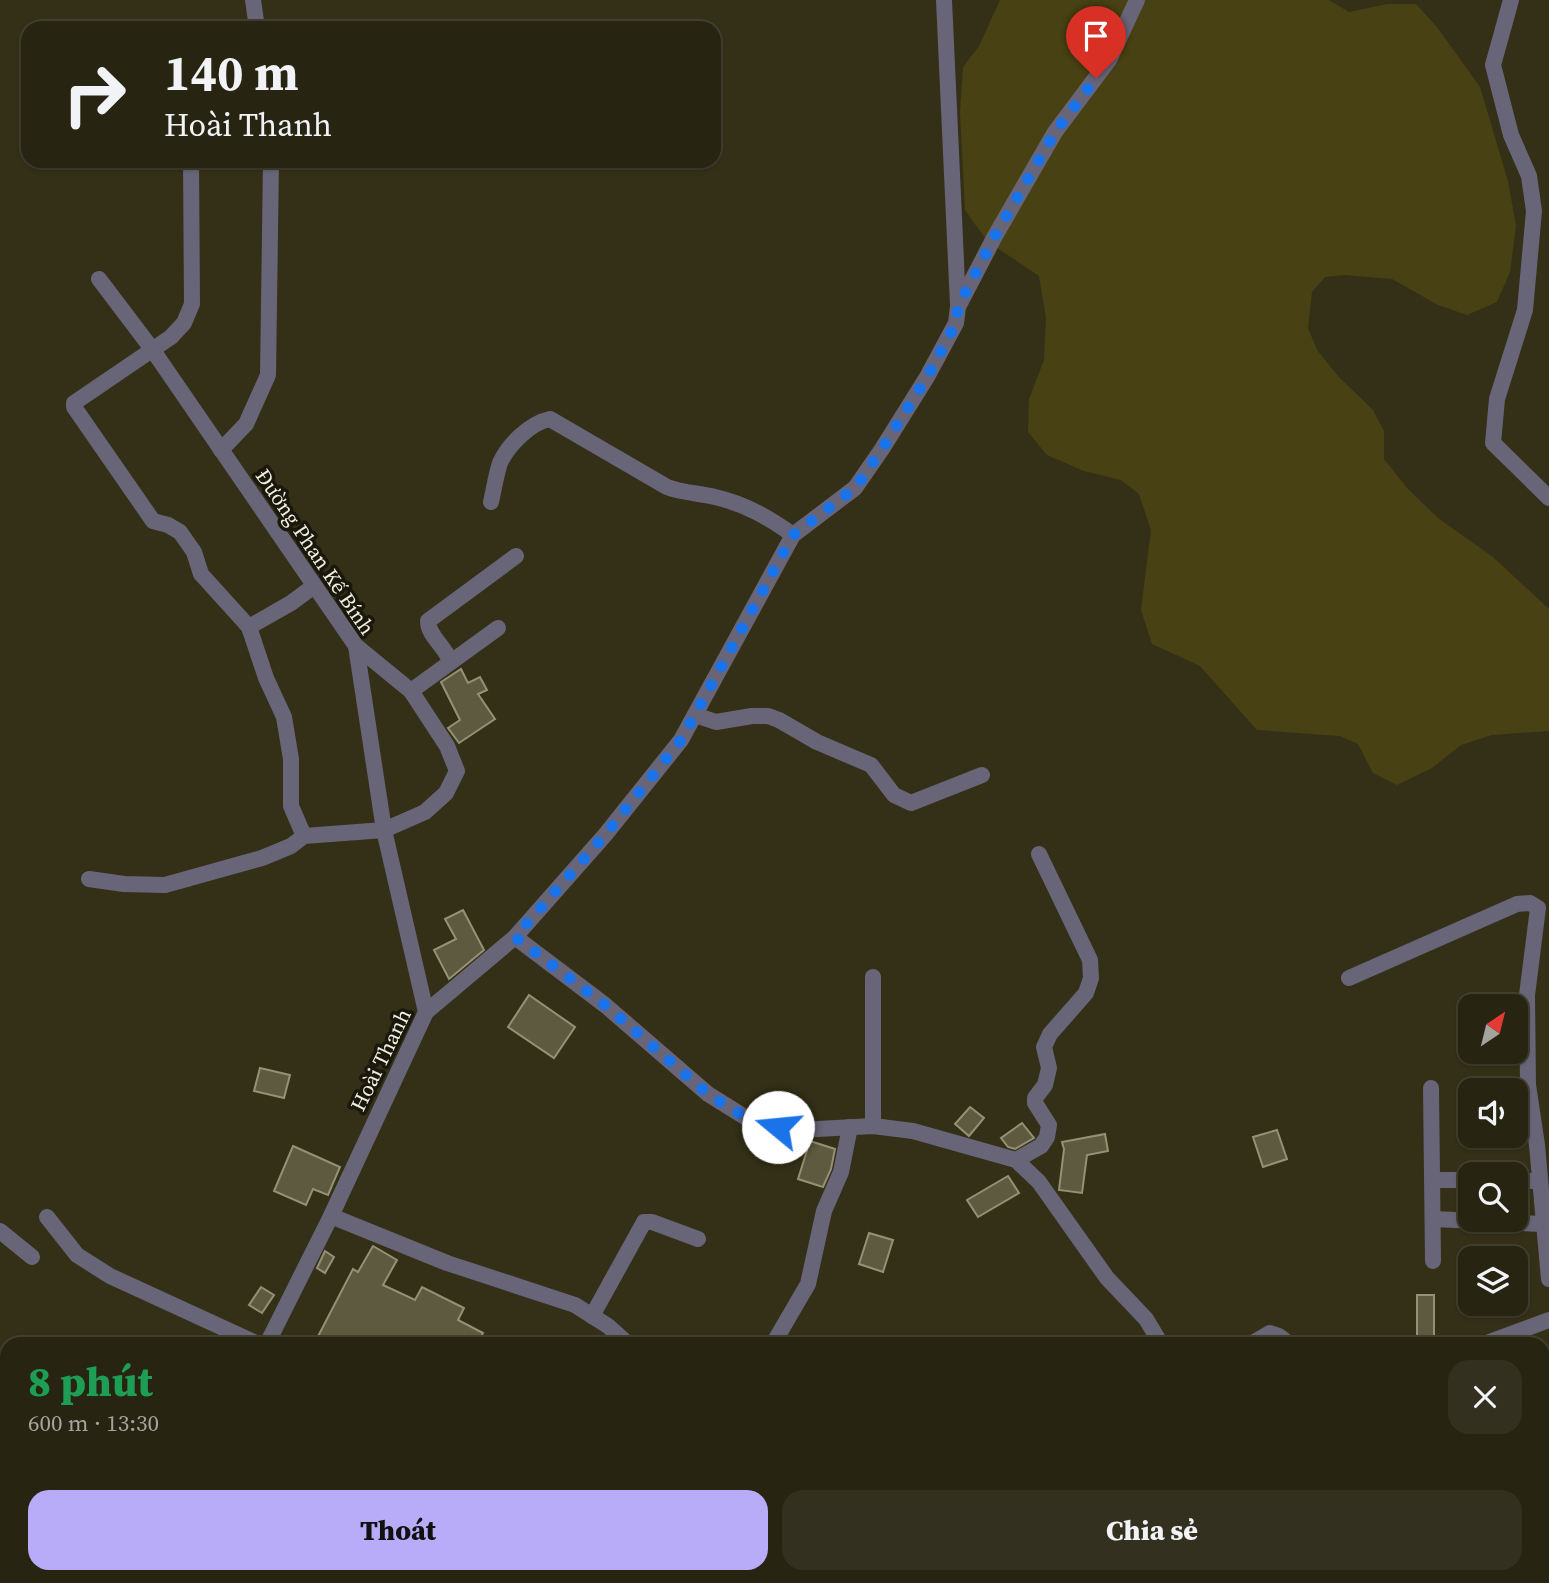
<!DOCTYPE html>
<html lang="vi">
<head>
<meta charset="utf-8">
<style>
  body { margin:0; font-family:"Source Serif 4",serif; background:#33301f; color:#f1f3f6; height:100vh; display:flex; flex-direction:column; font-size:26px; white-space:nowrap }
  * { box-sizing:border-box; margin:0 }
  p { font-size:23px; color:#a4a49f }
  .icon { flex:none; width:38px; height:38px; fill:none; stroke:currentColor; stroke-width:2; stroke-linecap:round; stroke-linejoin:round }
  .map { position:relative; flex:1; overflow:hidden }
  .panel { position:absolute; left:0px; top:1337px; width:1550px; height:247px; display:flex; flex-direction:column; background:#272411; border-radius:21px 21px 0 0; box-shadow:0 2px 5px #0004,0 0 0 2px #434131 }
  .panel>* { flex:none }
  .banner { position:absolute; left:21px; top:21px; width:700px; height:147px; border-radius:21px; box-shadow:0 2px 5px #0004,0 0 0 2px #434131; background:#272411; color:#f1f3f6; overflow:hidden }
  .needle { width:46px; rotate:35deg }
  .buttons { position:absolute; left:1458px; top:994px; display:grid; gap:14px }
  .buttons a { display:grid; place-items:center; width:70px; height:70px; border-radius:14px; background:#272411; box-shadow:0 2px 5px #0004,0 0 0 2px #434131; font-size:35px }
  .pin { position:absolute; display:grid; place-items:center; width:60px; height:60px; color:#fff; margin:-72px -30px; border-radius:50% 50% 50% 0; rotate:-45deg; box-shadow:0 0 7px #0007 }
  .pin .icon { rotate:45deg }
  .me { position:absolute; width:77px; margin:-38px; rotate:287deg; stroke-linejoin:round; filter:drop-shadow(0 0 5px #0008) }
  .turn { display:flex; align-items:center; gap:24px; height:147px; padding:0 28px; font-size:32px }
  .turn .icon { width:91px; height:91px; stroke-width:2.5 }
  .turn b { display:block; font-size:49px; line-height:60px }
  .round { display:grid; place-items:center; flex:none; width:74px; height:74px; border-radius:21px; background:#33301f }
  .head { display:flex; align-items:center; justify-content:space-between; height:119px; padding:0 28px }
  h1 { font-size:42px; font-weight:800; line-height:52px; color:#1e9e55 }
  .primary-button { display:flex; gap:14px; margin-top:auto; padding:14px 28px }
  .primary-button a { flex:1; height:80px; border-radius:21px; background:#b8abf7; color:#111; font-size:28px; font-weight:800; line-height:80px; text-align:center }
  .primary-button a+a { background:#33301f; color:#f1f3f6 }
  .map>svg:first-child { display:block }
  .green { fill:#484113 }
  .building { fill:#5e5a3f; stroke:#959175; stroke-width:2 }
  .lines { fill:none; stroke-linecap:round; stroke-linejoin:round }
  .minor { stroke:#686579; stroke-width:16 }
  .route { stroke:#1a73e8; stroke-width:12; stroke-dasharray:0 21.6 }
  .labels { text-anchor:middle; stroke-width:7; stroke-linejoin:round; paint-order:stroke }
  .street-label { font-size:21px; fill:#f1efe0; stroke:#1a180d }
</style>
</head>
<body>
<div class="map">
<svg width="1549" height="1583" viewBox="0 0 1549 1583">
  <rect width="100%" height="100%" fill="#343017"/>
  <!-- green -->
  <path class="green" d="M 1000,0 L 1329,0 L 1349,12 L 1388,4 L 1416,4 L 1437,27 L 1480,87 L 1508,181 L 1516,226 L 1510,272 L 1497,302 L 1467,315 L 1438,305 L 1392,279 L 1345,275 L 1325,277 L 1312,292 L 1308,328 L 1317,350 L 1339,377 L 1373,410 L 1384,431 L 1384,459 L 1407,488 L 1438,518 L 1493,557 L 1549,609 L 1549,731 L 1492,735 L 1461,745 L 1432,768 L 1397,785 L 1373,773 L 1358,744 L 1340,736 L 1257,730 L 1200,666 L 1152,644 L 1141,610 L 1151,530 L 1139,494 L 1121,480 L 1084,471 L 1047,455 L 1028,432 L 1029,399 L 1044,360 L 1046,318 L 1039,276 L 987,241 L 965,210 L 960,112 L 963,67 L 979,46 Z"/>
  <!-- building -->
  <g class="building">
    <path d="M 461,669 L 468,683 L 480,677 L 487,690 L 478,694 L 495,719 L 459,743 L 448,728 L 460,720 L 441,682 Z"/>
    <path d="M 463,910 L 484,950 L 449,979 L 434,950 L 456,939 L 445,919 Z"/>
    <path d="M 529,995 L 575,1027 L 554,1058 L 508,1027 Z"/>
    <path d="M 260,1068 L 290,1075 L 284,1098 L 254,1091 Z"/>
    <path d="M 970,1107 L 984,1118 L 969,1136 L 955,1124 Z"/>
    <path d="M 1022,1123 L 1034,1138 L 1015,1149 L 1008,1147 L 1001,1138 Z"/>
    <path d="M 1277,1130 L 1287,1159 L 1263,1167 L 1253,1137 Z"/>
    <path d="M 1105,1134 L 1108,1151 L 1087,1155 L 1082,1193 L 1059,1190 L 1064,1149 L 1062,1142 Z"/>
    <path d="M 810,1141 L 835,1149 L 831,1169 L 823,1187 L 798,1179 Z"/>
    <path d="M 293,1146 L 340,1167 L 328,1195 L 313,1189 L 306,1205 L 274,1191 Z"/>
    <path d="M 1008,1176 L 1019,1193 L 978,1217 L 967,1200 Z"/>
    <path d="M 869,1233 L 893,1240 L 883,1272 L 859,1264 Z"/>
    <path d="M 373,1246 L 397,1260 L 383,1285 L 415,1300 L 422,1287 L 464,1308 L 458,1320 L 483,1333 L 477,1344 L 314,1344 L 353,1269 L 358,1272 Z"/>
    <path d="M 325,1251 L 334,1257 L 325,1273 L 317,1268 Z"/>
    <path d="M 261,1287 L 274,1295 L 262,1313 L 249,1305 Z"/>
    <rect x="1417" y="1295" width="17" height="46"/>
  </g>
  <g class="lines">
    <!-- minor -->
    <g class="minor">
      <path d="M 253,0 L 257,28"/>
      <path d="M 944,0 L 958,305"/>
      <path d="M 1511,0 L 1493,65 L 1511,135 L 1529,176 L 1534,211 L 1525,310 L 1497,399 L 1493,443 L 1549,498"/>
      <path d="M 191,161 L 192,304 L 184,323 L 171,337 L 74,403 L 74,407 L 153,521 L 168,525 L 180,532 L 194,552 L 201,574 L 249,627 L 266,678 L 284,717 L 291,759 L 291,806 L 304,836"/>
      <path d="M 99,279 L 152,349 L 356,646 L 384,830 L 426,1012"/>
      <path d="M 221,450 L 246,424 L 268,375 L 271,161"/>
      <path d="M 491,502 C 494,489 496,475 500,463 C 508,445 530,423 550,419 L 667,487 C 683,493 699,493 715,497 C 745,504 768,517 793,535"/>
      <path d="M 249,627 L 291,603 L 314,586"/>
      <path d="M 450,661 C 445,646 428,636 428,621 L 516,556"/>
      <path d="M 411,691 L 498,628"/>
      <path d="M 695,715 L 716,722 L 752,716 L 768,716 L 779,720 L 817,742 L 871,765 L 894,795 L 911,803 L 982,775"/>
      <path d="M 89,879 L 124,884 L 165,885 L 262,858 L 291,846 L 304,836 L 384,830 L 425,812 L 446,793 L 457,771 L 447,746 L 411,691 L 356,646"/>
      <path d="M 515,937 L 605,1005 L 708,1094 L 756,1124 L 799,1130 L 873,1126 L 913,1131 L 1016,1160 L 1039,1182 L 1107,1278 L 1146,1319 L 1161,1344"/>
      <path d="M 873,977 L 873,1126"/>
      <path d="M 1349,978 L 1517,904 L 1530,903 L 1538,908 L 1527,995 L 1528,1085 L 1537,1145 L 1549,1279"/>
      <path d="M 1431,1088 L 1433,1261"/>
      <path d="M 1016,1160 L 1041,1146 L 1047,1137 L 1049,1125 L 1035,1103 L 1035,1098 L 1045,1085 L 1049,1068 L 1044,1047 L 1050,1034 L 1086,993 L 1091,978 L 1090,960 L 1039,854"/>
      <path d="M 1432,1180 L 1470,1180"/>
      <path d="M 1516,1181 L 1540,1181"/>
      <path d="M 331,1216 L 447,1263 L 575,1305 L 608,1326 L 628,1344"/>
      <path d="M 47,1217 L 77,1255 L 110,1276 L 258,1344"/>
      <path d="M 1433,1219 L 1543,1224"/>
      <path d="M 0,1231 L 32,1257"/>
      <path d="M 592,1316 L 644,1222 L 652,1222 L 698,1239"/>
      <path d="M 267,1344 L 331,1216 L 426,1012 L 515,937 L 605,835 L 681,740 L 793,535 L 855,488 L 882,449 L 927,377 L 956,323 L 958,307 L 995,236 L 1055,132 L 1109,60 L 1137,0"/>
      <path d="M 773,1344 L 808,1284 L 824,1211 L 841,1172 L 850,1127"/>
      <path d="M 1251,1344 L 1270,1333 L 1279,1336 L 1289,1344"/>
      <path d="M 1484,1344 L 1549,1320"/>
      <path d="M 474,1577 L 486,1583"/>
      <path d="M 844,1577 L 850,1583"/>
      <path d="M 12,1583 L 16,1577"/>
      <path d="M 152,1583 L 155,1577"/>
      <path d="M 995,1583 L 996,1577"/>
      <path d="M 1214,1583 L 1220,1577"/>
    </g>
  </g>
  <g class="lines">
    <!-- route -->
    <path class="route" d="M 778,1127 L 756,1124 L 708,1094 L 605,1005 L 515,937 L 605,835 L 681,740 L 793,535 L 855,488 L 882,449 L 927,377 L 946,341 L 956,323 L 958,307 L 995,236 L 1055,132 L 1096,78"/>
  </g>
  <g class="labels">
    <!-- street labels -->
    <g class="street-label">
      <text transform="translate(315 552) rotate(56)" y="7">Đường Phan Kế Bính</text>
      <text transform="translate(381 1060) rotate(-64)" y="7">Hoài Thanh</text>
    </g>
  </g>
</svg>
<div class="buttons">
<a><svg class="needle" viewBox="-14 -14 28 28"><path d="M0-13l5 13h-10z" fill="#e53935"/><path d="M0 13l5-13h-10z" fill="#a4a49f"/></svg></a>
<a><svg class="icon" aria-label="sound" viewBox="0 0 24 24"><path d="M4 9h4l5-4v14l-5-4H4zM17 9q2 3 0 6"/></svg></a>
<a><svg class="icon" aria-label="search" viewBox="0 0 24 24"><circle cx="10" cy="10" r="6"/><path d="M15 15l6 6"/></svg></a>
<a><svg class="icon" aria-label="layers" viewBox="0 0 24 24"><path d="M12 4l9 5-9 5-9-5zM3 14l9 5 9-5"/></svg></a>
</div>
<div class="pin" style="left:1096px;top:78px;background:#d93025"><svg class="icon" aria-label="arrive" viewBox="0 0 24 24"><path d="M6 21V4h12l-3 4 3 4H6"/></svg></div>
<svg class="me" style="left:778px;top:1127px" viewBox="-20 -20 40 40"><circle r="19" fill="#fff"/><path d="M0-13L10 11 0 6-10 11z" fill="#1a73e8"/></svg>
<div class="banner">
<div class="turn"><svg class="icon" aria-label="right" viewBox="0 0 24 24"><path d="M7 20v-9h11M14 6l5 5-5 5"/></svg><div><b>140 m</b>Hoài Thanh</div></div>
</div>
<section class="panel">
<div class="head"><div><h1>8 phút</h1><p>600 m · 13:30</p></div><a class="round"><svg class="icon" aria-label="close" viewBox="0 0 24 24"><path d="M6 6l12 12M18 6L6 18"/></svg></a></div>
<div class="primary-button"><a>Thoát</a><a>Chia sẻ</a></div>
</section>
</div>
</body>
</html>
